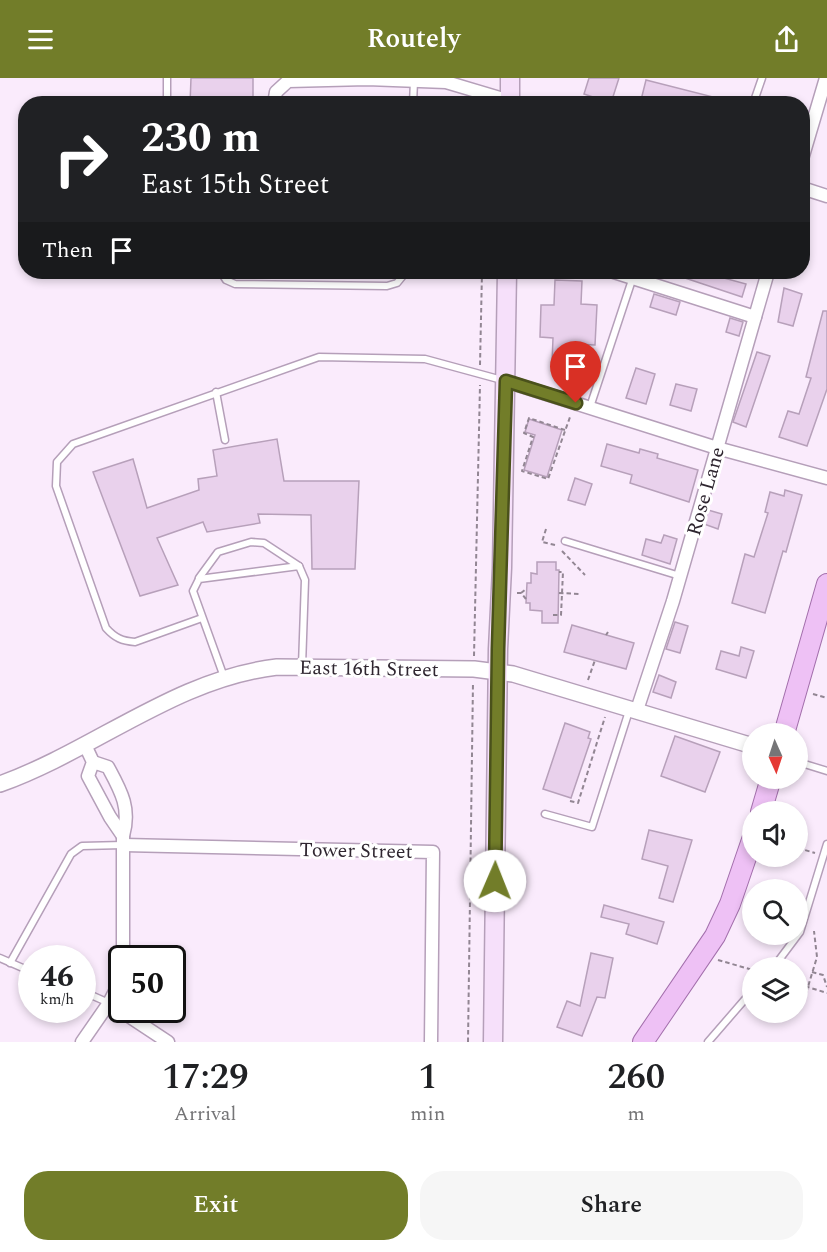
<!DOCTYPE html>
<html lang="en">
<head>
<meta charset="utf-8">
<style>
  body { margin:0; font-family:Spectral,serif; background:#f6f6f6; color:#202124; height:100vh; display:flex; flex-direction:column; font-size:22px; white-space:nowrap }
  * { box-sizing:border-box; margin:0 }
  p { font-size:20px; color:#757577 }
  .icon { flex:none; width:33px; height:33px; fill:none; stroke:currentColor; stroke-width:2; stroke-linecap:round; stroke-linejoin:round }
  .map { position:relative; height:964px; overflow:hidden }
  .panel { display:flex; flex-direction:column; background:#fff; flex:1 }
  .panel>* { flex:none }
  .top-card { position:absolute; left:18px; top:18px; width:792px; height:183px; border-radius:24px; box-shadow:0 3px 9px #0003; background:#202124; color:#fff; overflow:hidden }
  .needle { width:39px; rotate:177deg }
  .buttons { position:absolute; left:742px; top:645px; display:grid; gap:12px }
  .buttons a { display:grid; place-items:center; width:66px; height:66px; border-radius:50%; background:#fff; box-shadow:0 3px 9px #0003; font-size:30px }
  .speed { position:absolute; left:18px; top:867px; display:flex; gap:12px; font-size:30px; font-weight:700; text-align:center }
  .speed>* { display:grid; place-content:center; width:78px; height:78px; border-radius:50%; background:#fff; box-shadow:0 3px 9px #0003; line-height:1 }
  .speed small { font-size:15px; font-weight:400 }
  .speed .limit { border:3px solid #111; border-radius:9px; background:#fff; color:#111 }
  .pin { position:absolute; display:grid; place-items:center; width:51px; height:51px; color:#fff; margin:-62px -26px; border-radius:50% 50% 50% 0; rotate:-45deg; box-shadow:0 0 6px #0007 }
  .pin .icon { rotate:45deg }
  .me { position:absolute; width:66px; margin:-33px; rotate:1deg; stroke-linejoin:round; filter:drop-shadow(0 0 4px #0008) }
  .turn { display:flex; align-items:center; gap:21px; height:126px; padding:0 24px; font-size:27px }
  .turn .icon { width:78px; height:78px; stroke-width:2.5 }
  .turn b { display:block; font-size:42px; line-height:51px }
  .then { display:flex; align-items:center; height:57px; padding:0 24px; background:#0003; gap:12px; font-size:22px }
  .eta { display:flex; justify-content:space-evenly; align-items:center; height:102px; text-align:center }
  .eta b { font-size:36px; font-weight:600; line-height:42px }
  .primary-button { display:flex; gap:12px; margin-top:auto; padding:12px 24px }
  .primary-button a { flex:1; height:69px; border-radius:24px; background:#727d29; color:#fff; font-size:24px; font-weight:600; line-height:69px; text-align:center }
  .primary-button a+a { background:#f6f6f6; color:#202124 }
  header { display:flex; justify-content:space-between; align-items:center; height:78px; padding:0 24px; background:#727d29; color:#fff; font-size:27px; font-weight:600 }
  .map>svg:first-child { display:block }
  .building { fill:#e9d1ec; stroke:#b7a0ba; stroke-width:1.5 }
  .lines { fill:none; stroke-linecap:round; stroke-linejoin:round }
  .service-casing { stroke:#b59fb9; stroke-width:9 }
  .minor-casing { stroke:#b59fb9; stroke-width:15 }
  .tertiary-casing { stroke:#b59fb9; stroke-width:18 }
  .secondary-casing { stroke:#b59fb9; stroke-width:21 }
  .primary-casing { stroke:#a36fac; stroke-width:22 }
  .path { stroke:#928693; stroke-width:2; stroke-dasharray:4.5 3; stroke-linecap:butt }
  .service { stroke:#fff; stroke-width:6 }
  .minor { stroke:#fff; stroke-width:12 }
  .tertiary { stroke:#fff; stroke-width:15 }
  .secondary { stroke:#f6e0fa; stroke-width:18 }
  .primary { stroke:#eec1f5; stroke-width:20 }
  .route-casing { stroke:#4a511b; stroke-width:15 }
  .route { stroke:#727d29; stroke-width:10 }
  .labels { text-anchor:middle; stroke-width:6; stroke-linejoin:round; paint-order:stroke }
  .street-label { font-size:20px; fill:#2f2630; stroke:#fff }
</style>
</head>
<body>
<header><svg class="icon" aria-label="menu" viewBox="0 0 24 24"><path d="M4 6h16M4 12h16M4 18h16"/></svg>Routely<svg class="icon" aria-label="share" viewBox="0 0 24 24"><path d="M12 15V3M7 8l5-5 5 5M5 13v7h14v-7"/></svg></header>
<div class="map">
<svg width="827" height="964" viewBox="0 0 827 964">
  <rect width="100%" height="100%" fill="#faebfc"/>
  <!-- building -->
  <g class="building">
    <path d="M 191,0 L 253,0 L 253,26 L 190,26 Z"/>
    <path d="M 589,0 L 619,0 L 611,25 L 584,16 Z"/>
    <path d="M 646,2 L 721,21 L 721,26 L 640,26 Z"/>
    <path d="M 667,194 L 702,194 L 746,206 L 742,219 Z"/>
    <path d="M 555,202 L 582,203 L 581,226 L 597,227 L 595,267 L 575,266 L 574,286 L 552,285 L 553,260 L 540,259 L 541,227 L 554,227 Z"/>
    <path d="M 784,210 L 802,216 L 793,248 L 778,244 Z"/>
    <path d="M 654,216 L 680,224 L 676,237 L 650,229 Z"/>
    <path d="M 823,233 L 827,233 L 827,311 L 807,368 L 779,359 L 788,333 L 799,336 L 811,300 L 806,299 Z"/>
    <path d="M 730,240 L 743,244 L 739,258 L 726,254 Z"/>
    <path d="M 757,274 L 770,278 L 746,349 L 733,344 Z"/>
    <path d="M 636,290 L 655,296 L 646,326 L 626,320 Z"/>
    <path d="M 676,306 L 697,311 L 691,333 L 670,327 Z"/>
    <path d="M 529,341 L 562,352 L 547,399 L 524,392 L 535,357 L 525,354 Z"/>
    <path d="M 277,361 L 284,403 L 359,403 L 355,491 L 312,491 L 311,437 L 258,436 L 260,445 L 207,454 L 203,444 L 157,460 L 178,507 L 140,518 L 93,394 L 133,381 L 147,430 L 199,412 L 198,401 L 217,398 L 213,372 Z"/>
    <path d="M 607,366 L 639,375 L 640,371 L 658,376 L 657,380 L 698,392 L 689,424 L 630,405 L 632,397 L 601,388 Z"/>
    <path d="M 575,400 L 592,406 L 585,427 L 568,422 Z"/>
    <path d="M 785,412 L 802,417 L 786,474 L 783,473 L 765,535 L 732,525 L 745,476 L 754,479 L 768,435 L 765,434 L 770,414 L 784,418 Z"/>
    <path d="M 708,432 L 722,436 L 718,451 L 704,446 Z"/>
    <path d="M 664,457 L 677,461 L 670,486 L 642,477 L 646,461 L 661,465 Z"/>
    <path d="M 537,484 L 556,484 L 556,492 L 559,492 L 558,545 L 542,545 L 542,533 L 530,532 L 530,525 L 526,525 L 527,505 L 531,505 L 531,495 L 537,496 Z"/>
    <path d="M 675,544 L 688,548 L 680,575 L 666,571 Z"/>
    <path d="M 572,547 L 634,565 L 626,591 L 564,574 Z"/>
    <path d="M 741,569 L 754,573 L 746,600 L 716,591 L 721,573 L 739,578 Z"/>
    <path d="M 659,597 L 676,604 L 671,620 L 653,614 Z"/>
    <path d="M 565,645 L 590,654 L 588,660 L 591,661 L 571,720 L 543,711 Z"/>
    <path d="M 675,658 L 720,674 L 705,714 L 661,698 Z"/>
    <path d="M 649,752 L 692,762 L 673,824 L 659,820 L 668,788 L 642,781 Z"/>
    <path d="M 604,827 L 664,844 L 657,866 L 626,856 L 629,846 L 601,839 Z"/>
    <path d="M 591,875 L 613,880 L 605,920 L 597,919 L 582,958 L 557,949 L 567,923 L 580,928 Z"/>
  </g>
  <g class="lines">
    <defs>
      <g id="service">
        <path d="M 167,26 L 167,0"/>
        <path d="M 413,26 L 414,3"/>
        <path d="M 753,26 L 762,0"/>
        <path d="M 221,194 L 226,202 L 235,206 L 387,208 L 397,205 L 406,194"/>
        <path d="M 216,314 L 225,362"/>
        <path d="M 590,329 L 633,199"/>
        <path d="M 565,463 L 680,498"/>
        <path d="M 199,500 L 218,474 L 251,464 L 264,465 L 299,488"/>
        <path d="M 202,540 L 135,564 C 122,563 115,560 106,550 L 56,408 L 57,384 L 73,366 L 319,279 L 425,281 L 502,302"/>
        <path d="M 224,599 L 193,513 L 199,501 L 299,488 L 305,502 L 302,588"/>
        <path d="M 798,684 L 827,693"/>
        <path d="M 545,736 L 592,749 L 629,633"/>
        <path d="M 0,880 L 32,894"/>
        <path d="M 10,885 L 71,776 L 82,768 L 123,767"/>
        <path d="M 773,890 L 800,854 L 827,766"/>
        <path d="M 82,913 L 109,925"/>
        <path d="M 708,964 L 753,912"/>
      </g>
      <g id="minor">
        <path d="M 274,26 L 276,14 L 288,3 L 367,1 L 446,4 L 520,26"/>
        <path d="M 802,81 L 826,0"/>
        <path d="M 802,110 L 827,118"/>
        <path d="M 614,194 L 755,239"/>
        <path d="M 505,303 L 717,370 L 827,400"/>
        <path d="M 637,632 L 673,523 L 768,194"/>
        <path d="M 85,667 L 93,684 L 88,698 L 110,739 L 123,758"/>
        <path d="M 93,684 L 108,689 C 121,713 131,730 123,758 L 123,880"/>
        <path d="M 124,767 L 433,774 L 431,964"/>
        <path d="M 109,925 L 168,964"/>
        <path d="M 82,964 L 109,925 L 122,900"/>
      </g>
      <path id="tertiary" d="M 0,706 C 95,672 175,601 277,589 L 474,591 L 513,596 L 753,668"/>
      <g id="secondary">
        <path d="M 510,26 L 510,0"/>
        <path d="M 493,964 L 498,571 L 502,490 L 507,194"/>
      </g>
      <g id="primary">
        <path d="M 784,656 L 827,506"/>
        <path d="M 761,734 L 771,700"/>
        <path d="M 643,964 L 715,858 L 730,826 L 753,759"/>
      </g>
    </defs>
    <!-- service casing -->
    <use href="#service" class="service-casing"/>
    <!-- minor casing -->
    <use href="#minor" class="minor-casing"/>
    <!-- tertiary casing -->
    <use href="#tertiary" class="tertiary-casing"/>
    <!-- secondary casing -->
    <use href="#secondary" class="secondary-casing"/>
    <!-- primary casing -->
    <use href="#primary" class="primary-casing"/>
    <!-- path -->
    <g class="path">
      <path d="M 480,287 L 482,194"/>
      <path d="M 565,352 L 529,340 L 524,355 L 533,359 L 522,393 L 548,401 L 570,339"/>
      <path d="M 546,451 L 542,464 L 555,467"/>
      <path d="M 562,473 L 585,497"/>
      <path d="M 517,515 L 521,515 L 526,521"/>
      <path d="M 521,515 L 526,511"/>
      <path d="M 559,515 L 580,516"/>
      <path d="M 553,537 L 561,537 L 563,494 L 559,494"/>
      <path d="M 606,557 L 608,554"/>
      <path d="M 474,578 L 480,307"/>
      <path d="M 588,602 L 595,582"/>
      <path d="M 813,616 L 827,620"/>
      <path d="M 570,723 L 578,725 L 605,639"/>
      <path d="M 798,770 L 815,775"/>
      <path d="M 718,882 L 753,892"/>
      <path d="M 812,894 L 823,897 L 827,909"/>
      <path d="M 798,906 L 827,915"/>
      <path d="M 804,922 L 817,879 L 814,853"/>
      <path d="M 468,964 L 473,604"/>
    </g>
    <!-- service -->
    <use href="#service" class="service"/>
    <!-- minor -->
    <use href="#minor" class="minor"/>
    <!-- tertiary -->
    <use href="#tertiary" class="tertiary"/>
    <!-- secondary -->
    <use href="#secondary" class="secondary"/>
    <!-- primary -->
    <use href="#primary" class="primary"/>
  </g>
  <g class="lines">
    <defs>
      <path id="route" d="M 495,803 L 498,571 L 506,303 L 576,325"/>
    </defs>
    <!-- route casing -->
    <use href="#route" class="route-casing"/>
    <!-- route -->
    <use href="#route" class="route"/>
  </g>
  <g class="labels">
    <!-- street labels -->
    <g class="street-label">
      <text transform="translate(705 413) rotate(-74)" y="7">Rose Lane</text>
      <text transform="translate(369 590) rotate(1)" y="7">East 16th Street</text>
      <text transform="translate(356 772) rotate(1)" y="7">Tower Street</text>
    </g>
  </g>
</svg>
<div class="buttons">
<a><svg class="needle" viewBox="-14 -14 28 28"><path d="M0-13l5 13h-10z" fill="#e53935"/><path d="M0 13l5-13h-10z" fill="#757577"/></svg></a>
<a><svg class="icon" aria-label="sound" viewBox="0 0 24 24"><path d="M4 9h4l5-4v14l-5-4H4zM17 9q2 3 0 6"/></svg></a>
<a><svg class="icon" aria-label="search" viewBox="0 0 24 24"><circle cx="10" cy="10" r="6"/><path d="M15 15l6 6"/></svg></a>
<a><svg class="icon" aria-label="layers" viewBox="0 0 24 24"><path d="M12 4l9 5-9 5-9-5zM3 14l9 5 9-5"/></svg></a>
</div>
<div class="speed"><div>46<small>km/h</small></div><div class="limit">50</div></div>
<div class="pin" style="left:576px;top:325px;background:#d93025"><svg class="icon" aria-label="arrive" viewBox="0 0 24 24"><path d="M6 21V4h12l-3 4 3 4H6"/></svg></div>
<svg class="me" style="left:495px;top:803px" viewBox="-20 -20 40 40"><circle r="19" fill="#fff"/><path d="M0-13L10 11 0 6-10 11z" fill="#727d29"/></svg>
<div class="top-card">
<div class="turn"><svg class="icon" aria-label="right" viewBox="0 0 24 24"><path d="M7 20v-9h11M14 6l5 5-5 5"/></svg><div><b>230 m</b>East 15th Street</div></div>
<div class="then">Then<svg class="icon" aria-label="arrive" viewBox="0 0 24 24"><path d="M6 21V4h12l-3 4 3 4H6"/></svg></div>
</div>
</div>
<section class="panel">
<div class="eta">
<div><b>17:29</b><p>Arrival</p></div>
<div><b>1</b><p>min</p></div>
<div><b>260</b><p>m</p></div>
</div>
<div class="primary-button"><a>Exit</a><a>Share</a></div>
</section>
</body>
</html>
